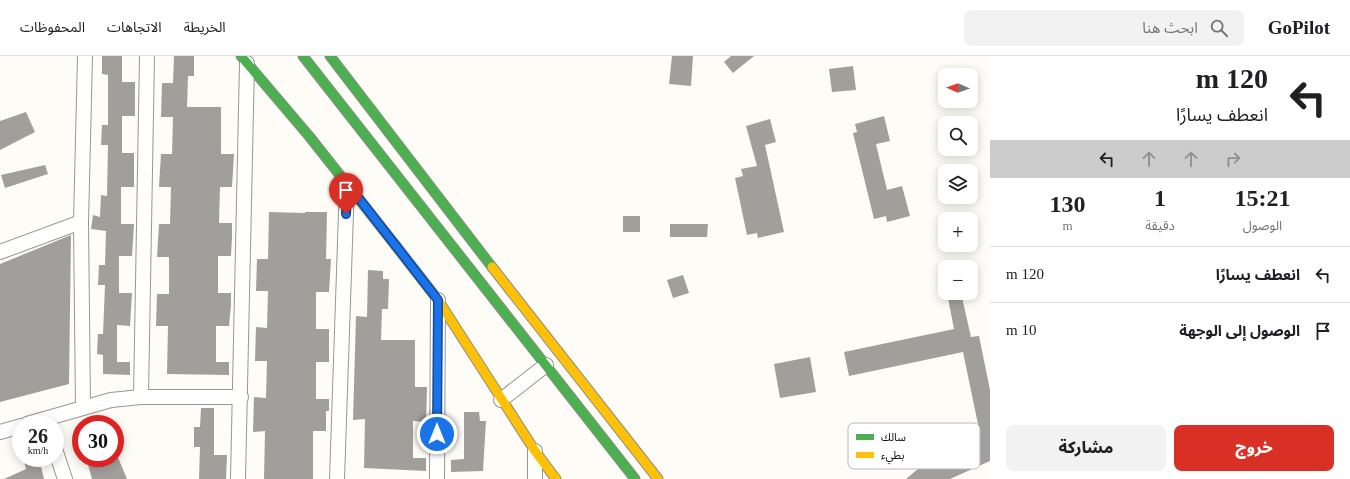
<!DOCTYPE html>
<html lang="ar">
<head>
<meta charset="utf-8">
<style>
  body { margin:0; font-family:"Times New Roman","Noto Sans Arabic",serif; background:#f2f2f2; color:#202124; direction:rtl; height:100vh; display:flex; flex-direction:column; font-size:15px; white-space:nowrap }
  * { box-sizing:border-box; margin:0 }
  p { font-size:13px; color:#757577 }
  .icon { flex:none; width:22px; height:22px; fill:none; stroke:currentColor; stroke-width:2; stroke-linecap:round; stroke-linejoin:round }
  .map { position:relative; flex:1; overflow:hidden; direction:ltr }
  .details { display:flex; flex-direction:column; background:#fff; width:360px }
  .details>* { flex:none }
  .hud { background:#fff; color:#202124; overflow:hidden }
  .needle { width:26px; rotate:272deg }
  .tools { position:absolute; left:938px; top:12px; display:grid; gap:8px }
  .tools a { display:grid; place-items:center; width:40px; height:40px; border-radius:8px; background:#fff; box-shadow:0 2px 10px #0003; font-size:20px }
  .speed { position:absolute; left:12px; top:359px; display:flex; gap:8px; font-size:20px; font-weight:700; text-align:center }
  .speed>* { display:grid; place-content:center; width:52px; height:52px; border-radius:50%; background:#fff; box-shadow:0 2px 10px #0003; line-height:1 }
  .speed small { font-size:10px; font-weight:400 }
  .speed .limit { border:6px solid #d22; background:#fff; color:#111 }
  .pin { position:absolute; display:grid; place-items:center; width:34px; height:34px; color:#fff; margin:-41px -17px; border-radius:50% 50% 50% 0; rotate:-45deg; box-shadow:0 0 4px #0007 }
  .pin .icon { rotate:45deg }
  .me { position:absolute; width:44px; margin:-22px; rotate:0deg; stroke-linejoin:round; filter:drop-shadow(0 0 3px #0008) }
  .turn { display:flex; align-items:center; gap:14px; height:84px; padding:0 16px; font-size:18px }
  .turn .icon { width:52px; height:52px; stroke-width:2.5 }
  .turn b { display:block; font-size:28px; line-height:34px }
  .lanes { display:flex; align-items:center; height:38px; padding:0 16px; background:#0003; justify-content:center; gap:20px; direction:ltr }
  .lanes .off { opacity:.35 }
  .eta { display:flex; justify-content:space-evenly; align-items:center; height:68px; text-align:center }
  .eta b { font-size:24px; font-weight:800; line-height:28px }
  .button { display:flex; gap:8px; margin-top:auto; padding:8px 16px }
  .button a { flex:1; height:46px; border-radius:8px; background:#d93025; color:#fff; font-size:16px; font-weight:800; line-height:46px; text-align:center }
  .button a+a { background:#f2f2f2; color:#202124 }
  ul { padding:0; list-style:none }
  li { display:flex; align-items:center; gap:12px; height:56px; padding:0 16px; border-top:1px solid #e0e0e0 }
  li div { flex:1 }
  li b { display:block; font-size:15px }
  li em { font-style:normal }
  header { display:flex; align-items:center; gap:24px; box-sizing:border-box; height:56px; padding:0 20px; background:#fff; border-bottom:1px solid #e0e0e0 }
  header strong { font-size:19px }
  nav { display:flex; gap:22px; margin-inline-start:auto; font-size:14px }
  .search { width:280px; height:36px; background:#f2f2f2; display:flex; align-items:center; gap:10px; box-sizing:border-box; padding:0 14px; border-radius:8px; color:#757577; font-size:15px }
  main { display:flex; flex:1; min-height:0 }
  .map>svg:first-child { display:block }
  .building { fill:#a19f9c }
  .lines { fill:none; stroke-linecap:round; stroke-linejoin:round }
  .street-casing { stroke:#979795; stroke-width:16 }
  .fast-casing { stroke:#8e8d8b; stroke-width:11 }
  .slow-casing { stroke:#8e8d8b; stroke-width:11 }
  .street { stroke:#fffffe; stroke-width:14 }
  .fast { stroke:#4caf50; stroke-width:9 }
  .slow { stroke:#ffc107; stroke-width:9 }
  .route-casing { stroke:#114b97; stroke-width:10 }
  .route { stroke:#1a73e8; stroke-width:7 }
  .key { fill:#fff; stroke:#b8b8b8; stroke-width:1 }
  .key-label { font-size:11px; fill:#111 }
</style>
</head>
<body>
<header>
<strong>GoPilot</strong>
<div class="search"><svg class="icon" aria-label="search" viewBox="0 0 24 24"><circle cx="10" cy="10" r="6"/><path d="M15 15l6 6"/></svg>ابحث هنا</div>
<nav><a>الخريطة</a><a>الاتجاهات</a><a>المحفوظات</a></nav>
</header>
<main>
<section class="details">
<div class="hud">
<div class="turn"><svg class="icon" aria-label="left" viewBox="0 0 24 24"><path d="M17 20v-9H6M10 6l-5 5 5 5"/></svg><div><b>120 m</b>انعطف يسارًا</div></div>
<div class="lanes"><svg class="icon" aria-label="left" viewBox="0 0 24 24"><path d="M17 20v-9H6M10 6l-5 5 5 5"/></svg><svg class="icon off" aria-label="ahead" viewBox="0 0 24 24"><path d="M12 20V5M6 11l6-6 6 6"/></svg><svg class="icon off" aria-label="ahead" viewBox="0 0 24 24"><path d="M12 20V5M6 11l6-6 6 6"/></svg><svg class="icon off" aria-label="right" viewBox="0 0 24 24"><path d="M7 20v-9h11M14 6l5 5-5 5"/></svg></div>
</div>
<div class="eta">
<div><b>15:21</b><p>الوصول</p></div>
<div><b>1</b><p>دقيقة</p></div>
<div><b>130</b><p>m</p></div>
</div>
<ul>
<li><svg class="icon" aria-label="left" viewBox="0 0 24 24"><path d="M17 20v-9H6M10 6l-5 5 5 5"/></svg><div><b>انعطف يسارًا</b></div><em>120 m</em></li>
<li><svg class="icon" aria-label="arrive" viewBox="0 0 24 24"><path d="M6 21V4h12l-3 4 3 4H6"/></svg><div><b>الوصول إلى الوجهة</b></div><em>10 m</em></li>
</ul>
<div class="button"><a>خروج</a><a>مشاركة</a></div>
</section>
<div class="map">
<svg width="990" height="423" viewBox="0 0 990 423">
  <rect width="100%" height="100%" fill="#fdfcf7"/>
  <!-- building -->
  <g class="building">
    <path d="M 102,0 L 122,0 L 122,26 L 135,26 L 135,60 L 122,60 L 122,97 L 134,97 L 134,131 L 121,131 L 121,168 L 134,168 L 132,200 L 119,200 L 119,237 L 132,237 L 130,270 L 117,269 L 117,306 L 130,306 L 130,319 L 103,318 L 103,299 L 97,298 L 98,278 L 103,278 L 105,229 L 98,229 L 99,209 L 105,209 L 106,175 L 91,173 L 93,159 L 100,161 L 101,139 L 107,140 L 108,89 L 101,89 L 102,69 L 108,69 L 108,19 L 102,18 Z"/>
    <path d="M 174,0 L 194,0 L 194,20 L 188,20 L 187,51 L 221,51 L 221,98 L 234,98 L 232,131 L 220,131 L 219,167 L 232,167 L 232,180 L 231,200 L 218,200 L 218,237 L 231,237 L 231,249 L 229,270 L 216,270 L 216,306 L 229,306 L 229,319 L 167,318 L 168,270 L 156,270 L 157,238 L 169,238 L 169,201 L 157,201 L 159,168 L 170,168 L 171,131 L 159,131 L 161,98 L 172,98 L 173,61 L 161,61 L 162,27 L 173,27 Z"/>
    <path d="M 672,0 L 693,0 L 691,30 L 669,28 Z"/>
    <path d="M 731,0 L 754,0 L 733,17 L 724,6 Z"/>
    <path d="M 853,10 L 856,34 L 832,36 L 829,13 Z"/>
    <path d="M 26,56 L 35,76 L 0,94 L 0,65 Z"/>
    <path d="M 884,60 L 890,85 L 876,88 L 887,134 L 902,130 L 910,160 L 887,166 L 886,160 L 874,163 L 853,77 L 857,76 L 855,68 Z"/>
    <path d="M 770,63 L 776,86 L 765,89 L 784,176 L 758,182 L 757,177 L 747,179 L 735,122 L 743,120 L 741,113 L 757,110 L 746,70 Z"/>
    <path d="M 45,109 L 48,118 L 5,132 L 1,119 Z"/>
    <path d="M 269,156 L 305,157 L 305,156 L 327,156 L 326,203 L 331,203 L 329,236 L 316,236 L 316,273 L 329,273 L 329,306 L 316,306 L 316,343 L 329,343 L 329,355 L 326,355 L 326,375 L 313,375 L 313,423 L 264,423 L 265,375 L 253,376 L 254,341 L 266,342 L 267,305 L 255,305 L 256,271 L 267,272 L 268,235 L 256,235 L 257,203 L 268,203 Z"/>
    <rect x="623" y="160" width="17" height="16"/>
    <path d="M 670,168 L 708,168 L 707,181 L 670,181 Z"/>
    <path d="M 71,179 L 69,328 L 0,346 L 0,208 Z"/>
    <path d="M 368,214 L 383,215 L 383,223 L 389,223 L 388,253 L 382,253 L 381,284 L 415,284 L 415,331 L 427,331 L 426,366 L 413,365 L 413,402 L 426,402 L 426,415 L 364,412 L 365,363 L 353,364 L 356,260 L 367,261 Z"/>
    <path d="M 683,219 L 689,237 L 673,242 L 667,224 Z"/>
    <path d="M 947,237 L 961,237 L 971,281 L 979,280 L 990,334 L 990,405 L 950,423 L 906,423 L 925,407 L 980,378 L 963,296 L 849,320 L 844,296 L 954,273 Z"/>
    <path d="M 810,301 L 816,336 L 780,342 L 774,308 Z"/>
    <path d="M 201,352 L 214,352 L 214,399 L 227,399 L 226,423 L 199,423 L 200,391 L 194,391 L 194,371 L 200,371 Z"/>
    <path d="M 464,356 L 479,356 L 480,365 L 486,365 L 483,415 L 451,416 L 451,404 L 464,403 Z"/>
    <path d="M 115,399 L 117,399 L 127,423 L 92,423 L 87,405 L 102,402 L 115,402 Z"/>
    <path d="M 23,402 L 39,402 L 44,423 L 4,423 L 26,413 Z"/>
  </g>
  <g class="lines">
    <defs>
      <g id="street">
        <path d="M 0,196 L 81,166"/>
        <path d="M 141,341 L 147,0"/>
        <path d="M 501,344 L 546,309"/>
        <path d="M 83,351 L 81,166 L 85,0"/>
        <path d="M 27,368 L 111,344 L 141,341 L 241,341"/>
        <path d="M 0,376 L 21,370"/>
        <path d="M 55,393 L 65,423"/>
        <path d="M 535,395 L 535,423"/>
        <path d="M 238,423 L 247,7"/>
        <path d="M 337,423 L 347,127"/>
        <path d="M 437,423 L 438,244"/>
      </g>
      <g id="fast">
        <path d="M 241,0 L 309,80 L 396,190"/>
        <path d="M 303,0 L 635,423"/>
        <path d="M 330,0 L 492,211"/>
      </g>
      <g id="slow">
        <path d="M 396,190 L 438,244 L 535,395 L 556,423"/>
        <path d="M 492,211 L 658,423"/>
      </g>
    </defs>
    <!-- street casing -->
    <use href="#street" class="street-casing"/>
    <!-- fast casing -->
    <use href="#fast" class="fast-casing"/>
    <!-- slow casing -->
    <use href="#slow" class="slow-casing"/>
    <!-- street -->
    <use href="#street" class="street"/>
    <!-- fast -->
    <use href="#fast" class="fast"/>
    <!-- slow -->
    <use href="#slow" class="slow"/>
  </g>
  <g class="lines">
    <defs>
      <path id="route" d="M 346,158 L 347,127 L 438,244 L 437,378"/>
    </defs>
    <!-- route casing -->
    <use href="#route" class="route-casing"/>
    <!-- route -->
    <use href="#route" class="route"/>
  </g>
  <!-- legend -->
  <rect x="848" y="367" width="132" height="46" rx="6" class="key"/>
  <rect x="856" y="378" width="18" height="6" fill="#4caf50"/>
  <rect x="856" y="396" width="18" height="6" fill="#ffc107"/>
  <g class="key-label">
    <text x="881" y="385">سالك</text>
    <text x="881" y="403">بطيء</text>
  </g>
</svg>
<div class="tools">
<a><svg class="needle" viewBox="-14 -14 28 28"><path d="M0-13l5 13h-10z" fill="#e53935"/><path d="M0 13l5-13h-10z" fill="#757577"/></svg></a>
<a><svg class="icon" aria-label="search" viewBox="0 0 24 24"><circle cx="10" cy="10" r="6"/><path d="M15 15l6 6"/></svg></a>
<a><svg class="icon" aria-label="layers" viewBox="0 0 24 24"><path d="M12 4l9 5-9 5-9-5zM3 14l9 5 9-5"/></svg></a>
<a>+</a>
<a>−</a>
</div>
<div class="speed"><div>26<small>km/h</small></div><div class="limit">30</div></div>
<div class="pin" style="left:346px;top:158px;background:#d93025"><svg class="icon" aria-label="arrive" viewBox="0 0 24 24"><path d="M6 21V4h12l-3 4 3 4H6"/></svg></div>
<svg class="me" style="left:437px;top:378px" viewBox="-20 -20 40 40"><circle r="17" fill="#1a73e8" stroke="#fff" stroke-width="3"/><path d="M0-11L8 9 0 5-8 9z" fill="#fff"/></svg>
</div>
</main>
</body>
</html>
